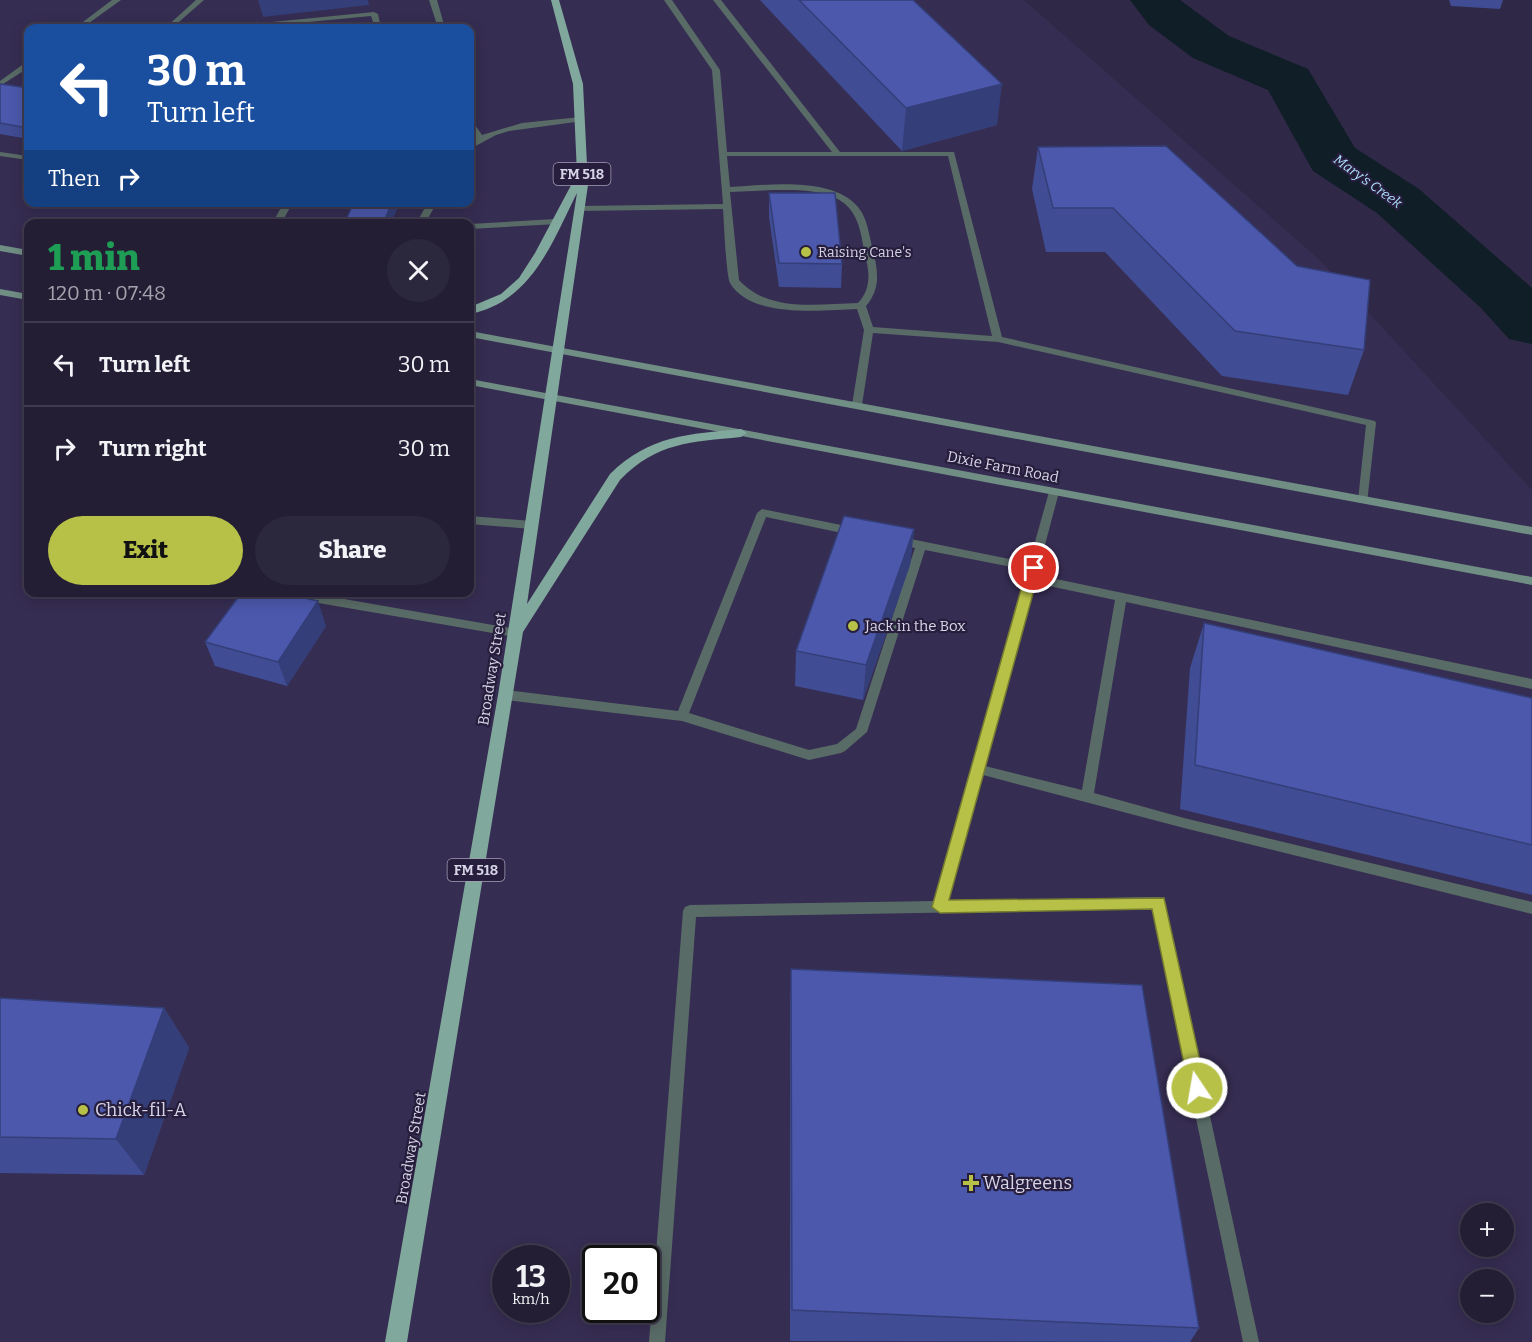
<!DOCTYPE html>
<html lang="en">
<head>
<meta charset="utf-8">
<style>
  body { margin:0; font-family:Bitter,serif; background:#2b273c; color:#f1f3f6; height:100vh; display:flex; flex-direction:column; font-size:22px; white-space:nowrap }
  * { box-sizing:border-box; margin:0 }
  p { font-size:20px; color:#a3a2ac }
  .icon { flex:none; width:33px; height:33px; fill:none; stroke:currentColor; stroke-width:2; stroke-linecap:round; stroke-linejoin:round }
  .map { position:relative; flex:1; overflow:hidden }
  .side { position:absolute; left:24px; top:219px; width:450px; height:378px; display:flex; flex-direction:column; background:#231e34; border-radius:12px; box-shadow:0 3px 15px #0003,0 0 0 2px #403c4f }
  .side>* { flex:none }
  .banner { position:absolute; left:24px; top:24px; width:450px; height:183px; border-radius:12px; box-shadow:0 3px 15px #0003,0 0 0 2px #403c4f; background:#1a4fa0; color:#fff; overflow:hidden }
  .controls { position:absolute; left:1460px; top:1203px; display:grid; gap:12px }
  .controls a { display:grid; place-items:center; width:54px; height:54px; border-radius:50%; background:#231e34; box-shadow:0 3px 15px #0003,0 0 0 2px #403c4f; font-size:30px }
  .speed { position:absolute; left:492px; top:1245px; display:flex; gap:12px; font-size:30px; font-weight:700; text-align:center }
  .speed>* { display:grid; place-content:center; width:78px; height:78px; border-radius:50%; background:#231e34; box-shadow:0 3px 15px #0003,0 0 0 2px #403c4f; line-height:1 }
  .speed small { font-size:15px; font-weight:400 }
  .speed .limit { border:3px solid #111; border-radius:9px; background:#fff; color:#111 }
  .pin { position:absolute; display:grid; place-items:center; width:51px; height:51px; color:#fff; margin:-26px; border:3px solid #fff; border-radius:50%; box-shadow:0 2px 6px #0007 }
  .me { position:absolute; width:66px; margin:-33px; rotate:348deg; stroke-linejoin:round; filter:drop-shadow(0 0 4px #0008) }
  .turn { display:flex; align-items:center; gap:21px; height:126px; padding:0 24px; font-size:27px }
  .turn .icon { width:78px; height:78px; stroke-width:2.5 }
  .turn b { display:block; font-size:42px; line-height:51px }
  .then { display:flex; align-items:center; height:57px; padding:0 24px; background:#0003; gap:12px; font-size:22px }
  .round { display:grid; place-items:center; flex:none; width:63px; height:63px; border-radius:32px; background:#2b273c }
  .head { display:flex; align-items:center; justify-content:space-between; height:102px; padding:0 24px }
  h1 { font-size:36px; font-weight:800; line-height:45px; color:#1e9e55 }
  .button { display:flex; gap:12px; margin-top:auto; padding:12px 24px }
  .button a { flex:1; height:69px; border-radius:36px; background:#b7c148; color:#111; font-size:24px; font-weight:800; line-height:69px; text-align:center }
  .button a+a { background:#2b273c; color:#f1f3f6 }
  ul { padding:0; list-style:none }
  li { display:flex; align-items:center; gap:18px; height:84px; padding:0 24px; border-top:2px solid #403c4f }
  li div { flex:1 }
  li b { display:block; font-size:22px }
  li em { font-style:normal }
  .map>svg:first-child { display:block }
  .built { fill:#362d52; fill-rule:evenodd }
  .lines { fill:none; stroke-linecap:round; stroke-linejoin:round }
  .river { fill:#0f1e27; fill-rule:evenodd }
  .service { fill:#596b66; fill-rule:evenodd }
  .secondary { fill:#708e84; fill-rule:evenodd }
  .primary { fill:#81a89c; fill-rule:evenodd }
  .wall { fill:#404c93 }
  .shaded-wall { fill:#343e78 }
  .building { fill:#4b58ab; stroke:#343e78; stroke-width:1.5 }
  .route { fill:#b7c148; stroke:#777d2f; stroke-width:1.5 }
  .poi-dot { fill:#b7c148; stroke:#261e3c; stroke-width:2 }
  .labels { text-anchor:middle; stroke-width:4.5; stroke-linejoin:round; paint-order:stroke }
  .shield { fill:#261e3c; stroke:#a29db4; stroke-width:1.5 }
  .shield-label { font-size:14px; font-weight:bold; fill:#d7d4e7 }
  .far-water-label { font-size:14px; font-style:italic; fill:#addefb; stroke:#261e3c }
  .far-poi-label { font-size:14px; fill:#d7d4e7; stroke:#261e3c; text-anchor:start }
  .street-label { font-size:15px; fill:#d7d4e7; stroke:#261e3c }
  .poi-label { font-size:15px; fill:#d7d4e7; stroke:#261e3c; text-anchor:start }
  .near-poi-label { font-size:18px; fill:#d7d4e7; stroke:#261e3c; text-anchor:start }
</style>
</head>
<body>
<div class="map">
<svg width="1532" height="1342" viewBox="0 0 1532 1342">
  <rect width="100%" height="100%" fill="#2f2846"/>
  <!-- built -->
  <path class="built" d="M 0,0 L 1024,0 L 1322,262 L 1532,490 L 1532,1342 L 0,1342 ZM 28,28 L 470,28 L 470,202 L 28,202 ZM 28,224 L 470,224 L 470,592 L 28,592 ZM 1470,1214 L 1503,1214 L 1503,1246 L 1470,1246 ZM 506,1258 L 556,1258 L 556,1310 L 506,1310 ZM 596,1258 L 646,1258 L 646,1310 L 596,1310 ZM 1470,1280 L 1503,1280 L 1503,1312 L 1470,1312 Z"/>
  <g class="lines">
    <!-- river -->
    <path class="river" d="M 1130,0 L 1180,0 L 1229,36 L 1308,69 L 1355,148 L 1419,189 L 1532,288 L 1532,344 L 1509,339 L 1481,308 L 1377,213 L 1313,171 L 1268,90 L 1193,58 L 1149,25 Z"/>
    <!-- service -->
    <g class="service">
      <path d="M 112,0 L 121,0 L 82,28 L 75,28 Z"/>
      <path d="M 196,0 L 204,0 L 172,28 L 165,28 Z"/>
      <path d="M 429,0 L 437,0 L 445,28 L 438,28 Z"/>
      <path d="M 664,0 L 672,0 L 720,70 L 727,152 L 832,152 L 713,0 L 721,0 L 840,152 L 954,152 L 1002,337 L 1375,421 L 1376,423 L 1367,503 L 1359,503 L 1358,500 L 1366,425 L 998,342 L 873,333 L 862,405 L 857,408 L 853,407 L 852,405 L 864,330 L 857,309 C 823,310 751,319 730,283 C 726,275 724,221 723,209 L 576,211 L 576,207 L 579,206 L 723,204 L 712,70 ZM 727,156 L 948,156 L 992,336 L 873,327 L 866,306 C 881,288 878,272 873,250 C 869,236 868,219 858,207 C 833,176 765,185 730,187 ZM 773,190 C 798,190 840,188 854,215 C 861,227 862,242 865,255 C 870,273 871,289 858,303 C 818,304 769,313 739,280 L 730,192 Z"/>
      <path d="M 374,12 L 378,14 L 381,28 L 375,28 L 371,16 L 247,28 L 226,28 L 230,26 Z"/>
      <path d="M 25,63 L 28,63 L 28,68 L 0,86 L 0,81 Z"/>
      <path d="M 580,117 L 584,119 L 583,121 L 509,131 L 496,135 L 470,149 L 470,144 L 476,139 L 470,129 L 470,122 L 473,122 L 482,135 L 522,123 Z"/>
      <path d="M 0,152 L 28,156 L 28,160 L 0,156 Z"/>
      <path d="M 284,202 L 293,202 L 281,224 L 272,224 Z"/>
      <path d="M 428,202 L 437,202 L 425,224 L 416,224 Z"/>
      <path d="M 555,219 L 558,220 L 558,224 L 470,229 L 470,224 Z"/>
      <path d="M 1054,488 L 1059,492 L 1037,575 L 1532,679 L 1532,689 L 1126,602 L 1094,793 L 1184,818 L 1532,902 L 1532,914 L 1184,828 L 983,775 L 949,901 L 1158,897 L 1163,899 L 1259,1342 L 1243,1342 L 1152,909 L 696,917 L 665,1342 L 649,1342 L 683,911 L 685,907 L 690,905 L 935,901 L 1027,570 L 925,550 L 867,732 L 845,751 L 841,753 L 809,760 L 682,721 L 506,700 L 502,698 L 500,695 L 502,692 L 506,690 L 678,711 L 757,513 L 762,509 L 856,528 L 861,532 L 856,536 L 766,517 L 689,713 L 809,750 L 837,744 L 856,729 L 915,548 L 892,543 L 890,540 L 892,537 L 896,536 L 1029,563 L 1049,492 ZM 1035,583 L 1115,600 L 1082,790 L 985,766 Z"/>
      <path d="M 470,516 L 531,521 L 536,525 L 531,529 L 470,524 Z"/>
      <path d="M 273,592 L 304,592 L 516,629 L 522,633 L 516,637 L 278,596 Z"/>
    </g>
    <!-- secondary -->
    <g class="secondary">
      <path d="M 0,245 L 28,250 L 28,256 L 0,251 Z"/>
      <path d="M 0,289 L 28,294 L 28,300 L 0,295 Z"/>
      <path d="M 470,331 L 1532,527 L 1532,535 L 470,337 Z"/>
      <path d="M 470,379 L 1532,577 L 1532,585 L 470,385 Z"/>
    </g>
    <!-- primary -->
    <path class="primary" d="M 551,0 L 559,0 L 583,84 L 588,185 L 527,604 L 610,474 C 650,435 689,434 741,429 L 747,433 L 741,437 C 691,442 657,442 620,480 L 523,632 L 407,1342 L 385,1342 L 498,695 L 577,193 C 552,243 531,302 470,314 L 470,307 L 501,294 L 519,278 L 535,253 L 577,174 L 573,84 Z"/>
  </g>
  <!-- wall -->
  <g class="wall">
    <path d="M 760,0 L 913,0 L 997,125 L 902,151 Z"/>
    <path d="M 1449,0 L 1503,0 L 1500,9 L 1451,6 Z"/>
    <path d="M 0,84 L 28,88 L 28,139 L 0,134 Z"/>
    <path d="M 1038,147 L 1364,350 L 1348,395 L 1222,376 L 1105,252 L 1046,252 L 1032,189 Z"/>
    <path d="M 769,193 L 842,264 L 841,288 L 779,287 L 769,217 Z"/>
    <path d="M 914,529 L 910,565 L 863,700 L 795,686 L 796,651 Z"/>
    <path d="M 1204,623 L 1532,698 L 1532,895 L 1180,809 L 1190,668 Z"/>
    <path d="M 326,626 L 287,686 L 215,666 L 205,642 Z"/>
    <path d="M 791,969 L 1199,1328 L 1190,1342 L 790,1341 L 790,1010 Z"/>
    <path d="M 0,998 L 164,1008 L 189,1048 L 144,1175 L 0,1173 Z"/>
  </g>
  <!-- shaded-wall -->
  <g class="shaded-wall">
    <path d="M 258,0 L 368,0 L 369,5 L 263,17 Z"/>
    <path d="M 1002,84 L 997,125 L 902,151 L 906,108 Z"/>
    <path d="M 392,202 L 400,202 L 391,224 L 383,224 Z"/>
    <path d="M 914,529 L 910,565 L 863,700 L 866,665 Z"/>
    <path d="M 318,601 L 326,626 L 287,686 L 278,662 Z"/>
    <path d="M 164,1008 L 189,1048 L 144,1175 L 116,1139 Z"/>
  </g>
  <!-- building -->
  <g class="building">
    <path d="M 799,0 L 913,0 L 1002,84 L 906,108 Z"/>
    <path d="M 0,84 L 1,84 L 28,88 L 28,128 L 0,123 Z"/>
    <path d="M 1166,146 L 1297,266 L 1370,280 L 1364,350 L 1235,331 L 1113,208 L 1053,208 L 1038,147 Z"/>
    <path d="M 769,193 L 835,193 L 842,264 L 779,263 Z"/>
    <path d="M 354,202 L 392,202 L 383,224 L 344,224 Z"/>
    <path d="M 844,516 L 914,529 L 866,665 L 796,651 Z"/>
    <path d="M 242,592 L 276,592 L 318,601 L 278,662 L 205,642 Z"/>
    <path d="M 1204,623 L 1532,698 L 1532,845 L 1195,765 Z"/>
    <path d="M 791,969 L 1142,985 L 1199,1328 L 792,1310 Z"/>
    <path d="M 0,998 L 164,1008 L 116,1139 L 0,1137 Z"/>
  </g>
  <!-- route -->
  <path class="route" d="M 1034,563 L 1040,568 L 949,900 L 1164,898 L 1206,1088 L 1203,1093 L 1197,1096 L 1191,1093 L 1189,1088 L 1152,909 L 940,913 L 932,907 L 1027,568 Z"/>
  <!-- markers -->
  <g class="poi-dot">
    <circle cx="806" cy="252" r="6"/>
    <circle cx="853" cy="626" r="6"/>
    <circle cx="83" cy="1110" r="6"/>
    <path d="M968 1174h6v6h6v6h-6v6h-6v-6h-6v-6h6z"/>
  </g>
  <g class="labels">
    <!-- shield labels -->
    <g class="shield">
      <rect x="553.5" y="163" width="57" height="22" rx="4.5"/>
      <rect x="447.5" y="859" width="57" height="22" rx="4.5"/>
    </g>
    <g class="shield-label">
      <text x="582" y="179">FM 518</text>
      <text x="476" y="875">FM 518</text>
    </g>
    <!-- far-water labels -->
    <g class="far-water-label">
      <text transform="translate(1368 181) rotate(36)" y="5">Mary's Creek</text>
    </g>
    <!-- far-poi labels -->
    <g class="far-poi-label">
      <text x="818" y="257">Raising Cane's</text>
    </g>
    <!-- street labels -->
    <g class="street-label">
      <text transform="translate(1003 467) rotate(11)" y="5">Dixie Farm Road</text>
      <text transform="translate(492 669) rotate(-81)" y="5">Broadway Street</text>
      <text transform="translate(411 1148) rotate(-80)" y="5">Broadway Street</text>
    </g>
    <!-- poi labels -->
    <g class="poi-label">
      <text x="865" y="631">Jack in the Box</text>
    </g>
    <!-- near-poi labels -->
    <g class="near-poi-label">
      <text x="95" y="1116">Chick-fil-A</text>
      <text x="983" y="1189">Walgreens</text>
    </g>
  </g>
</svg>
<div class="controls">
<a>+</a>
<a>−</a>
</div>
<div class="speed"><div>13<small>km/h</small></div><div class="limit">20</div></div>
<div class="pin" style="left:1034px;top:568px;background:#d93025"><svg class="icon" aria-label="arrive" viewBox="0 0 24 24"><path d="M6 21V4h12l-3 4 3 4H6"/></svg></div>
<svg class="me" style="left:1197px;top:1088px" viewBox="-20 -20 40 40"><circle r="17" fill="#b7c148" stroke="#fff" stroke-width="3"/><path d="M0-11L8 9 0 5-8 9z" fill="#fff"/></svg>
<div class="banner">
<div class="turn"><svg class="icon" aria-label="left" viewBox="0 0 24 24"><path d="M17 20v-9H6M10 6l-5 5 5 5"/></svg><div><b>30 m</b>Turn left</div></div>
<div class="then">Then<svg class="icon" aria-label="right" viewBox="0 0 24 24"><path d="M7 20v-9h11M14 6l5 5-5 5"/></svg></div>
</div>
<section class="side">
<div class="head"><div><h1>1 min</h1><p>120 m · 07:48</p></div><a class="round"><svg class="icon" aria-label="close" viewBox="0 0 24 24"><path d="M6 6l12 12M18 6L6 18"/></svg></a></div>
<ul>
<li><svg class="icon" aria-label="left" viewBox="0 0 24 24"><path d="M17 20v-9H6M10 6l-5 5 5 5"/></svg><div><b>Turn left</b></div><em>30 m</em></li>
<li><svg class="icon" aria-label="right" viewBox="0 0 24 24"><path d="M7 20v-9h11M14 6l5 5-5 5"/></svg><div><b>Turn right</b></div><em>30 m</em></li>
</ul>
<div class="button"><a>Exit</a><a>Share</a></div>
</section>
</div>
</body>
</html>
